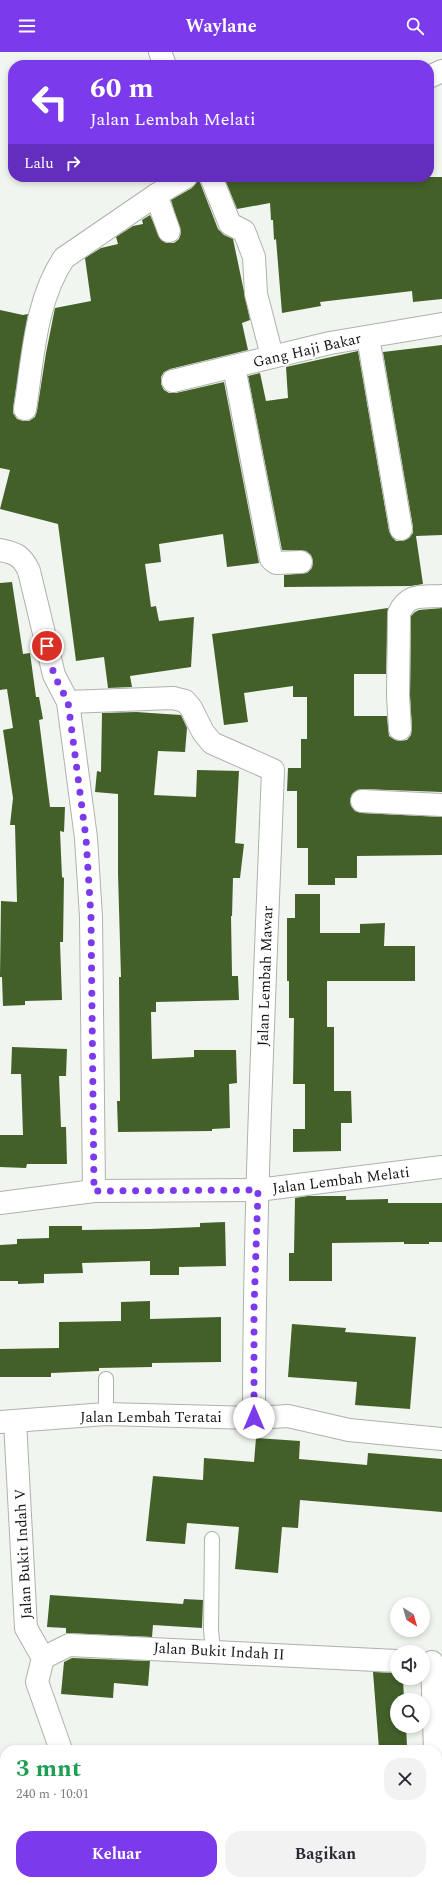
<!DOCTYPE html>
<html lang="id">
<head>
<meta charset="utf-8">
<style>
  body { margin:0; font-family:Spectral,serif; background:#f2f2f3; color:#2b2b33; height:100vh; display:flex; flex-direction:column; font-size:15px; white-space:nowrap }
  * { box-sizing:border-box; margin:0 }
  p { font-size:13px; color:#7c7c81 }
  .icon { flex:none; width:22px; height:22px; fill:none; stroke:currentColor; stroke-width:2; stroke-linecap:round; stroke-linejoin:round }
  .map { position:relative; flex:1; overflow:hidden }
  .side { position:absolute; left:0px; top:1693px; width:442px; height:140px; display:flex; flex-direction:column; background:#fff; border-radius:16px 16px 0 0; box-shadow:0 2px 6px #0003 }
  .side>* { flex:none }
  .banner { position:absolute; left:8px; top:8px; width:426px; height:122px; border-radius:16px; box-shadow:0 2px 6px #0003; background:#7c3aed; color:#fff; overflow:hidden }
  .needle { width:26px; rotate:143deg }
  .buttons { position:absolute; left:390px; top:1545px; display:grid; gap:8px }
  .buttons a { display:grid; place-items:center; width:40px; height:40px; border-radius:50%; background:#fff; box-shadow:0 2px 6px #0003; font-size:20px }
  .pin { position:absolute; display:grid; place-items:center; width:34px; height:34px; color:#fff; margin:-17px; border:2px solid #fff; border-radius:50%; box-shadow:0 1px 4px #0007 }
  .me { position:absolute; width:44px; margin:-22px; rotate:0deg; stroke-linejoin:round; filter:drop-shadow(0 0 3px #0008) }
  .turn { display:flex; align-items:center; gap:14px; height:84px; padding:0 16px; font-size:18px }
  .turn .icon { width:52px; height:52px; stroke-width:2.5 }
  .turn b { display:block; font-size:28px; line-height:34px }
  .then { display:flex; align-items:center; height:38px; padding:0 16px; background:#0003; gap:8px; font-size:15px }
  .round { display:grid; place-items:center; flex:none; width:42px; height:42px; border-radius:16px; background:#f2f2f3 }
  .head { display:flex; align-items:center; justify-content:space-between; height:68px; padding:0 16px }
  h1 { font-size:24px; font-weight:700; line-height:30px; color:#1e9e55 }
  .primary-button { display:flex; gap:8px; margin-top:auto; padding:8px 16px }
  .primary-button a { flex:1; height:46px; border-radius:16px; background:#7c3aed; color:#fff; font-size:16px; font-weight:700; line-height:46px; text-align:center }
  .primary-button a+a { background:#f2f2f3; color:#2b2b33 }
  header { display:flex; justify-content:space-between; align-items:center; height:52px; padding:0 16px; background:#7c3aed; color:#fff; font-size:18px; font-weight:700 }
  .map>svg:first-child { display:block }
  .building { fill:#436029 }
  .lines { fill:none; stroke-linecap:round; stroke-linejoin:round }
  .lane-casing { stroke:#aeb2ac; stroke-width:16 }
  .street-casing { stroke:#aeb2ac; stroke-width:24 }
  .lane { stroke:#fff; stroke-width:14 }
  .street { stroke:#fff; stroke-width:22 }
  .route { stroke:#7c3aed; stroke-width:7; stroke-dasharray:0 12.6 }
  .labels { text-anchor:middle; stroke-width:4; stroke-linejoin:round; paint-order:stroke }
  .street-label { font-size:15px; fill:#161715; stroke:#fff }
</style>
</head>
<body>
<header><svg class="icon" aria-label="menu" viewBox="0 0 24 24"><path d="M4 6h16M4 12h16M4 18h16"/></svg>Waylane<svg class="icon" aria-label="search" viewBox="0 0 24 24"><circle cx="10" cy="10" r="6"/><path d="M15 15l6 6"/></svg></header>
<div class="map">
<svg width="442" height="1833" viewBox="0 0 442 1833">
  <rect width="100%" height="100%" fill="#f1f5ef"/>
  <!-- building -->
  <g class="building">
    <path d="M 224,125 L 442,125 L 442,247 L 413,250 L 412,239 L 320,250 L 321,254 L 282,261 L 276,187 L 274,188 L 273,168 L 271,168 L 270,151 L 237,157 Z"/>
    <path d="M 198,128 L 199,128 L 218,177 L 224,183 L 233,187 L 250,268 L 242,271 L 248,298 L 170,317 L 164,320 L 161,325 L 161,332 L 164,338 L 169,341 L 176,341 L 224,330 L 259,511 L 227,515 L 223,482 L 159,492 L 161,510 L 145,512 L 151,555 L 156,554 L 159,569 L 194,565 L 191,615 L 130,624 L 132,635 L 108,636 L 104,605 L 76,609 L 58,472 L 0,457 L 10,418 L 0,416 L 0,258 L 23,263 L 28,262 L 13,356 L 13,361 L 17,367 L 23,369 L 29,369 L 35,365 L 37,359 L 46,301 L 55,256 L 91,249 L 85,206 L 101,196 L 118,192 L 116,185 L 133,174 L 143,172 L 142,168 L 150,163 L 161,188 L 166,191 L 174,191 L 179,187 L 181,181 L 171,148 L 192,136 Z"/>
    <path d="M 442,293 L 442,483 L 416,484 L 423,532 L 411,534 L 284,535 L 284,523 L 307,521 L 312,516 L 313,509 L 311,503 L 306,499 L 282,498 L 248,324 L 260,321 L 266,349 L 288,346 L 286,315 L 358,299 L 389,479 L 392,485 L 396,489 L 403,489 L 409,486 L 413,481 L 413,475 L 383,300 Z"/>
    <path d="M 12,530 L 23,602 L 30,601 L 36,645 L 39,645 L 43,667 L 39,668 L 50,755 L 65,755 L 64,780 L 60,779 L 62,825 L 64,826 L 63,890 L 60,890 L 62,948 L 25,949 L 25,953 L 3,954 L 2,925 L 0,925 L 1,849 L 17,850 L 15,773 L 10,773 L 13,746 L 3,678 L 13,676 L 7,637 L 0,638 L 0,531 Z"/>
    <path d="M 388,556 L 386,622 L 354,622 L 354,664 L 387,664 L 389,684 L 395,688 L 400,689 L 407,688 L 411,683 L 412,676 L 410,644 L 411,564 L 415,560 L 419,558 L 442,556 L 442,740 L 362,737 L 357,738 L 352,742 L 350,748 L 351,754 L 355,759 L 361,761 L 442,765 L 442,803 L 357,804 L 357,826 L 335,826 L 335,833 L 308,833 L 308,796 L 297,796 L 297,739 L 287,739 L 288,716 L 301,716 L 301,687 L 307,687 L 307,645 L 293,645 L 293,634 L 244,641 L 248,670 L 224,673 L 212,582 Z"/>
    <path d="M 136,660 L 181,663 L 187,676 L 185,700 L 158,699 L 154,743 L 196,745 L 197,718 L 239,719 L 235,791 L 244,792 L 240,826 L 233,826 L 232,864 L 231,864 L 232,924 L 238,924 L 239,948 L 156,950 L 156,960 L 151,960 L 152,1007 L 194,1005 L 194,998 L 236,998 L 237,1031 L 229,1032 L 230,1076 L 212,1077 L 212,1079 L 118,1080 L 117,1049 L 120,1049 L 119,925 L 121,925 L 118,822 L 118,742 L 95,740 L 97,719 L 101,720 L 102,661 Z"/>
    <path d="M 295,842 L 320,842 L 320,881 L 360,881 L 360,872 L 385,871 L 384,894 L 415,894 L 415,929 L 327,929 L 327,975 L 334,975 L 334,1039 L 351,1039 L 352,1071 L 341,1071 L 341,1099 L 293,1100 L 293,1077 L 305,1077 L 305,1032 L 293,1032 L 294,966 L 289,966 L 289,929 L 287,929 L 287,866 L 295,866 Z"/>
    <path d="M 12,995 L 67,997 L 66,1024 L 59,1024 L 61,1075 L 66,1075 L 67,1112 L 27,1112 L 26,1116 L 0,1115 L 0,1083 L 23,1083 L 21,1022 L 11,1022 Z"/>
    <path d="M 308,1144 L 346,1144 L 346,1148 L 388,1147 L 388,1151 L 442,1151 L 442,1190 L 429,1190 L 429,1192 L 404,1192 L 404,1190 L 332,1191 L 332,1229 L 289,1229 L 289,1201 L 294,1201 L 295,1146 Z"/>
    <path d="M 225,1170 L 226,1214 L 179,1215 L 179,1223 L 150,1223 L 150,1209 L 82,1211 L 83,1221 L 44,1222 L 44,1231 L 18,1232 L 18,1229 L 0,1229 L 0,1193 L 17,1192 L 17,1187 L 49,1186 L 49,1174 L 82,1174 L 82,1178 L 150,1177 L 200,1175 L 200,1171 Z"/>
    <path d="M 150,1249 L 150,1267 L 221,1265 L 221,1310 L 152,1311 L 152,1315 L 99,1316 L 99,1319 L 51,1321 L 51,1325 L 0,1325 L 0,1297 L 59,1296 L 59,1270 L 121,1269 L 121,1250 Z"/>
    <path d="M 292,1272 L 346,1276 L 345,1280 L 416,1285 L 410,1357 L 355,1353 L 357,1330 L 288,1325 Z"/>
    <path d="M 256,1386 L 300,1389 L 299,1407 L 367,1413 L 368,1401 L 442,1407 L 442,1460 L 300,1448 L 298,1476 L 282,1475 L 278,1521 L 235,1517 L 239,1475 L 187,1471 L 185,1492 L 146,1489 L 153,1424 L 203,1428 L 204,1406 L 254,1410 Z"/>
    <path d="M 50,1543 L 183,1552 L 184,1547 L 203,1548 L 202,1576 L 153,1573 L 152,1585 L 66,1581 L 66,1576 L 47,1575 Z"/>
    <path d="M 72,1606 L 150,1609 L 148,1634 L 114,1631 L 113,1646 L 61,1642 L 64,1610 Z"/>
    <path d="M 373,1620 L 397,1621 L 397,1626 L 403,1626 L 404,1648 L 397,1648 L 397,1674 L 406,1674 L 407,1694 L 379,1697 Z"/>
  </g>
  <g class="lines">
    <defs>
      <g id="lane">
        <path d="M 106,1327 L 106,1362"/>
        <path d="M 212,1487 L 211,1578 L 213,1599"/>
      </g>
      <g id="street">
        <path d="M 160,0 L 165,13"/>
        <path d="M 429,25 L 442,19"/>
        <path d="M 211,125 L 230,172 L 244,179 L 254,205 L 256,242 L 272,304"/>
        <path d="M 156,143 L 169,179"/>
        <path d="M 368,285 L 401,477"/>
        <path d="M 234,315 L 271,507 L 276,511 L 301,510"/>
        <path d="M 173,329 L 330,291 L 442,272"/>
        <path d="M 25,357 C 33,307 35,249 64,206 L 156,143 L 186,125"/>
        <path d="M 0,498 C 16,501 22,504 29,519 L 54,623 L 68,650 L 86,786 L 91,865 L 94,1139"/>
        <path d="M 68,650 L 173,646 L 185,649 L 191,656 L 203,680 L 212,691 L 273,718 C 265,934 254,1150 254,1366"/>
        <path d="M 400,677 L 398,644 L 399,561 C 408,541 422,545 442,544"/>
        <path d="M 362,749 L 442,753"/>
        <path d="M 0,1151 L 94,1139 L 258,1138 L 442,1115"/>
        <path d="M 15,1369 L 26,1576 L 43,1606 L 37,1630 L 61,1698"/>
        <path d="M 0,1370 L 106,1362 L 254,1366 L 288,1364 L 349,1378 L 442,1387"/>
        <path d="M 43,1606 L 69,1593 L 397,1609"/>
        <path d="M 432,1610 L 435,1698"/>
        <path d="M 437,1819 L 442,1819"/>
        <path d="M 87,1828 L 88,1833"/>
      </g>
    </defs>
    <!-- lane casing -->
    <use href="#lane" class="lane-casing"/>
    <!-- street casing -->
    <use href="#street" class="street-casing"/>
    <!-- lane -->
    <use href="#lane" class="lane"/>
    <!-- street -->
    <use href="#street" class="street"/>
  </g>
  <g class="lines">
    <!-- route -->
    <path class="route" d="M 47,594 L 54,623 L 68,650 L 86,786 L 91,865 L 94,1139 L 258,1138 L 254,1257 L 254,1366"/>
  </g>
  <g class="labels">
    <!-- street labels -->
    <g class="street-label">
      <text transform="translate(307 298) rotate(-13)" y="5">Gang Haji Bakar</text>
      <text transform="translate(265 924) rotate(-88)" y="5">Jalan Lembah Mawar</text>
      <text transform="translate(341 1128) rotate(-7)" y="5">Jalan Lembah Melati</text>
      <text x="151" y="1370">Jalan Lembah Teratai</text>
      <text transform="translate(23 1502) rotate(-93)" y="5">Jalan Bukit Indah V</text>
      <text transform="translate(219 1599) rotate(3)" y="5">Jalan Bukit Indah II</text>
    </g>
  </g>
</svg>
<div class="buttons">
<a><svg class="needle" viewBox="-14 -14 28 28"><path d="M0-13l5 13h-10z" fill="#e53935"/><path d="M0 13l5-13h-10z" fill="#7c7c81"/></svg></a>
<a><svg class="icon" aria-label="sound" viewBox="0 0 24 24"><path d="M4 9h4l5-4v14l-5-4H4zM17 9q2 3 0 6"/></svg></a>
<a><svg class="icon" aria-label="search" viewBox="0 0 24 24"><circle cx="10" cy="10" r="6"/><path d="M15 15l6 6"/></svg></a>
</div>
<div class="pin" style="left:47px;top:594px;background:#d93025"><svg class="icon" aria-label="arrive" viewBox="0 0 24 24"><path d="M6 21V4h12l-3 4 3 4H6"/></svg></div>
<svg class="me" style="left:254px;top:1366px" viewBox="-20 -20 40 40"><circle r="19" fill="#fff"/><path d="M0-13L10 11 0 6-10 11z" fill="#7c3aed"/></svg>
<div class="banner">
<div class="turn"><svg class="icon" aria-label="left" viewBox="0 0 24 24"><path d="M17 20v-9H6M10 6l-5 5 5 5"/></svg><div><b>60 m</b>Jalan Lembah Melati</div></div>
<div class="then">Lalu<svg class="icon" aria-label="right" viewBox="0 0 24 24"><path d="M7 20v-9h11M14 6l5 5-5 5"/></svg></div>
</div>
<section class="side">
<div class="head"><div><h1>3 mnt</h1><p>240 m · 10:01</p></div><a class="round"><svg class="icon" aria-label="close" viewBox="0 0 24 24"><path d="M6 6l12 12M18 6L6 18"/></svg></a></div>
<div class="primary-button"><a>Keluar</a><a>Bagikan</a></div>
</section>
</div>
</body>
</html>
